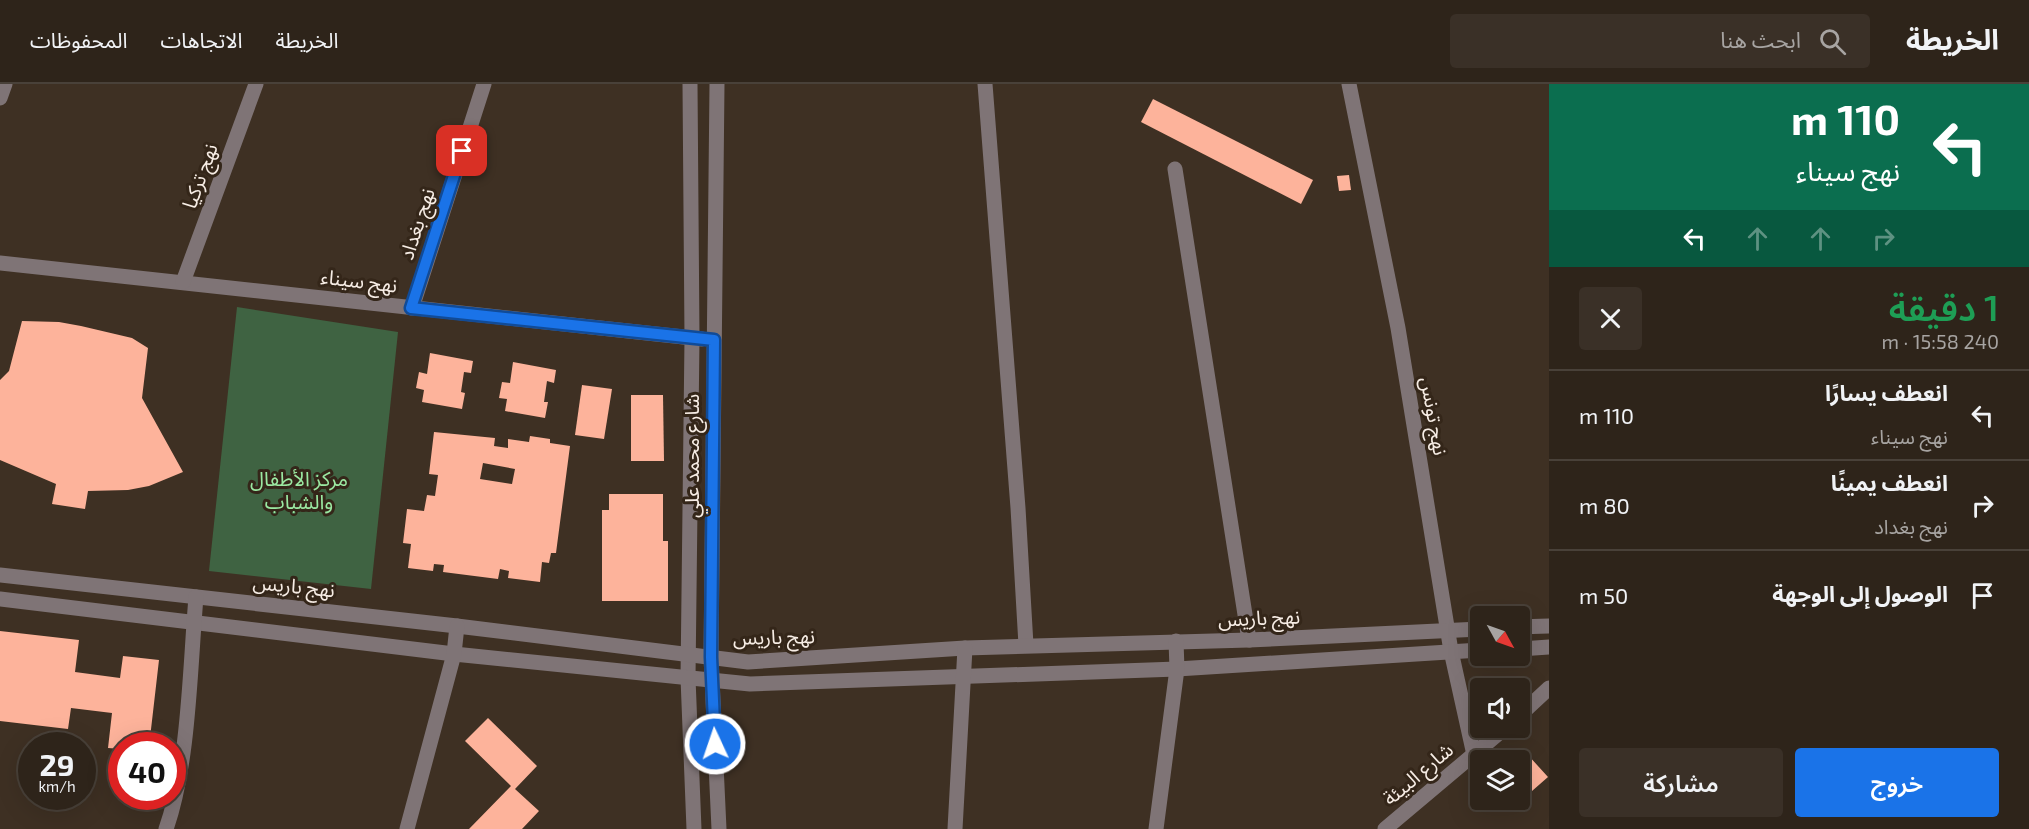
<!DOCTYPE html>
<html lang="ar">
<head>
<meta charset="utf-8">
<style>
  body { margin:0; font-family:"Exo 2","Noto Sans Arabic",sans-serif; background:#3a3027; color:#f1f3f6; direction:rtl; height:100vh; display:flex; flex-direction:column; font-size:22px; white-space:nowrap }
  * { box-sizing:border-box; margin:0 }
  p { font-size:20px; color:#a7a4a2 }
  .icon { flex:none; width:33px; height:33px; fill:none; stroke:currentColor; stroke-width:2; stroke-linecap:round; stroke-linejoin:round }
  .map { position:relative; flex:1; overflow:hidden; direction:ltr }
  .sheet { display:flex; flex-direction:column; background:#2e241a; width:480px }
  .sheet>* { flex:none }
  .hud { background:#0b6e4f; color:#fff; overflow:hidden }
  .needle { width:39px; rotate:130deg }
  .fabs { position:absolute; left:1470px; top:522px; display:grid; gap:12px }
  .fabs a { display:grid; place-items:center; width:60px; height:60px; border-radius:6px; background:#2e241a; box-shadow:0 6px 24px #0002,0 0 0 2px #494139; font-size:30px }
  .speed { position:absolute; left:18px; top:648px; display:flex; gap:12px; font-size:30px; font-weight:700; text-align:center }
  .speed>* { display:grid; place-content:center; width:78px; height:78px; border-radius:50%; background:#2e241a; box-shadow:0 6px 24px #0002,0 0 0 2px #494139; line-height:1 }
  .speed small { font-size:15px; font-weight:400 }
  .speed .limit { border:9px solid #d22; background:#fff; color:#111 }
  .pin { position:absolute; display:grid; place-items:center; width:51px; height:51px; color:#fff; margin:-26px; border-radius:12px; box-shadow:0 3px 9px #0006 }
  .me { position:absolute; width:66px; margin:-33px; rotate:357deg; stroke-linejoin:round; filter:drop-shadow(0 0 4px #0008) }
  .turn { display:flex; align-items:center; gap:21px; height:126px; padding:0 30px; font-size:27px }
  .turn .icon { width:78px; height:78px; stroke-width:2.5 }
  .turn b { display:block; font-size:42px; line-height:51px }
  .lanes { display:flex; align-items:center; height:57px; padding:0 30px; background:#0003; justify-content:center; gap:30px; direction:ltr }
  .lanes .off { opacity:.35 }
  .round { display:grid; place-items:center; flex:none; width:63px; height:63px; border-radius:6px; background:#3a3027 }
  .headline { display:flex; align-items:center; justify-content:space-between; height:102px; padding:0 30px }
  h1 { font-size:36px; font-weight:600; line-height:45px; color:#1e9e55 }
  .button { display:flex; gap:12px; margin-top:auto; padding:12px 30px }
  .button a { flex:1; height:69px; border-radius:6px; background:#1a73e8; color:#fff; font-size:24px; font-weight:600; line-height:69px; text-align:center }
  .button a+a { background:#3a3027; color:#f1f3f6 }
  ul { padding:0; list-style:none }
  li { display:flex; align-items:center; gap:18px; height:90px; padding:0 30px; border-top:2px solid #494139 }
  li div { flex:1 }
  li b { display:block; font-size:22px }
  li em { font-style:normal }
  header { display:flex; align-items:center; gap:36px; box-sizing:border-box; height:84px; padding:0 30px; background:#2e241a; border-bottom:2px solid #494139 }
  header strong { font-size:28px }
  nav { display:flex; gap:33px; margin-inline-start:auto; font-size:21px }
  .search { width:420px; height:54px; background:#3a3027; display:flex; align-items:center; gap:15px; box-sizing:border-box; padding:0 21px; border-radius:6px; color:#a7a4a2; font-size:22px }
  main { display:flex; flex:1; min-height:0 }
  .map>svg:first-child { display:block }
  .green { fill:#3f6342 }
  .building { fill:#fdb39b; fill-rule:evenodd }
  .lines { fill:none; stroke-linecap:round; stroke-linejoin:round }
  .minor { stroke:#7f7476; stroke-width:15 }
  .route-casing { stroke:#114b97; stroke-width:15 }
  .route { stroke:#1a73e8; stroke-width:10 }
  .labels { text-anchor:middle; stroke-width:6; stroke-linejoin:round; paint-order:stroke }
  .street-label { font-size:20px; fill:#f7ede5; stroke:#342619 }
  .park-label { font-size:20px; fill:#9be9a2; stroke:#342619 }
</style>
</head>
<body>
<header>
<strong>الخريطة</strong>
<div class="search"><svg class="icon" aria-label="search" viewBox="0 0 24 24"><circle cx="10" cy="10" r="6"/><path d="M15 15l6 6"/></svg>ابحث هنا</div>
<nav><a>الخريطة</a><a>الاتجاهات</a><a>المحفوظات</a></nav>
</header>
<main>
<section class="sheet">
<div class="hud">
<div class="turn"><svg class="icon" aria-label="left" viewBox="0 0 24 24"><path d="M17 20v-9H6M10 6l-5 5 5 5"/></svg><div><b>110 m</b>نهج سيناء</div></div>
<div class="lanes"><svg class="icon" aria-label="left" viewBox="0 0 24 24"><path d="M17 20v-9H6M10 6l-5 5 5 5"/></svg><svg class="icon off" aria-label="ahead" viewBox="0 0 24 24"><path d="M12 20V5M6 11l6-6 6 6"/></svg><svg class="icon off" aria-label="ahead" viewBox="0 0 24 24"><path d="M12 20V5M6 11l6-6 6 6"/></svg><svg class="icon off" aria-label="right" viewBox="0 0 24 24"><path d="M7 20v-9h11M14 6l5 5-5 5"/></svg></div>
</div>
<div class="headline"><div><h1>1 دقيقة</h1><p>240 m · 15:58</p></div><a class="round"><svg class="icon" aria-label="close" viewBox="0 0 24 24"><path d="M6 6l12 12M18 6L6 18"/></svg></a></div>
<ul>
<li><svg class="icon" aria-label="left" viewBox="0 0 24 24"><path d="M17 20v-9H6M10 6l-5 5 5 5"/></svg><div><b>انعطف يسارًا</b><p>نهج سيناء</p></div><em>110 m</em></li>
<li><svg class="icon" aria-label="right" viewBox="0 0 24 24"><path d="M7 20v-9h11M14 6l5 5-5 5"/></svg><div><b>انعطف يمينًا</b><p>نهج بغداد</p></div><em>80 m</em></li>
<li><svg class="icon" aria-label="arrive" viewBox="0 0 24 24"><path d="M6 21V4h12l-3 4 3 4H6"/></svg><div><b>الوصول إلى الوجهة</b></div><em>50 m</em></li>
</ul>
<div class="button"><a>خروج</a><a>مشاركة</a></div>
</section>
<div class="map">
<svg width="1549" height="745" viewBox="0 0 1549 745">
  <rect width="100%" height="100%" fill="#3e3023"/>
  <!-- green -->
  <path class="green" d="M 237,223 L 398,248 L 371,505 L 209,487 Z"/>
  <!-- building -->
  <g class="building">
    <path d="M 1153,15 L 1313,96 L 1301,120 L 1141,38 Z"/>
    <path d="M 1349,91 L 1351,106 L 1339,107 L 1337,92 Z"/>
    <path d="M 22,237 L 59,238 L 81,242 L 132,254 L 148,264 L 142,314 L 183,388 L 149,402 L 128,406 L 88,407 L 85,425 L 52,420 L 56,400 L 0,376 L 0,296 L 9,287 Z"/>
    <path d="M 430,269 L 473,277 L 471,289 L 464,288 L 461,308 L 465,309 L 462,325 L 422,318 L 424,306 L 416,304 L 419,288 L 427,290 Z"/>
    <path d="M 513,278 L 556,286 L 554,299 L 547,297 L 544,318 L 548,318 L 545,334 L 505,327 L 507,315 L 499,314 L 502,298 L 510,299 Z"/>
    <path d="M 582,301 L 612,305 L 604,355 L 575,351 Z"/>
    <path d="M 631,311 L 663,311 L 664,377 L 631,377 Z"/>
    <path d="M 434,348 L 495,354 L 494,362 L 508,364 L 508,355 L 529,358 L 530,352 L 550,355 L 550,359 L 570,362 L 556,469 L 551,469 L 549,479 L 542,478 L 540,498 L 508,494 L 509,487 L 500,485 L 498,495 L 443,488 L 444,481 L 434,480 L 433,487 L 408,484 L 411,460 L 403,459 L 407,425 L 424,427 L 427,411 L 435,412 L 438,391 L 429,390 ZM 483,379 L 515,385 L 512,400 L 480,395 Z"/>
    <path d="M 609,410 L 663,410 L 663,457 L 668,457 L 668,517 L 602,517 L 602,426 L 609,426 Z"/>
    <path d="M 0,547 L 79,556 L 75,588 L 120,594 L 123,572 L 159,576 L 150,654 L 141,652 L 140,662 L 122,662 L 122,665 L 108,664 L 112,629 L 71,624 L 68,645 L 0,637 Z"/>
    <path d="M 488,634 L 537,682 L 515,705 L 539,727 L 522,745 L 469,745 L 511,702 L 465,657 Z"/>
    <path d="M 1528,671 L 1548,693 L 1523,715 L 1520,712 L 1520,693 L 1523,690 L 1520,685 L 1520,679 Z"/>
  </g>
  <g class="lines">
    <!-- minor -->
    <g class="minor">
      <path d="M 690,0 L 692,254 L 688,594 L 694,745"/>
      <path d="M 717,0 L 711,573 L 719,745"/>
      <path d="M 985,0 L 1018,424 L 1026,561"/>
      <path d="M 1349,0 L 1398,244 L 1451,567 L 1474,671"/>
      <path d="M 0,14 L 5,0"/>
      <path d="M 1175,85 L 1249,556"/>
      <path d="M 0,179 L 702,255"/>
      <path d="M 183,198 L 256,0"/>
      <path d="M 412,224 L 484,0"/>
      <path d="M 0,491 L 457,542 L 748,578 L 965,564 L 1249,556 L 1480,545"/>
      <path d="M 0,515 L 454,570 L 750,600 L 1177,585 L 1480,566"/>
      <path d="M 1520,543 L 1549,542"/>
      <path d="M 1520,565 L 1549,563"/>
      <path d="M 1520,631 L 1549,604"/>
      <path d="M 166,745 C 189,680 190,583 196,513"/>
      <path d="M 407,745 L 454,570 L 457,542"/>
      <path d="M 955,745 L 965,564"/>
      <path d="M 1156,745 L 1177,585 L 1176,557"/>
      <path d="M 1385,745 L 1505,644"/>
    </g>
  </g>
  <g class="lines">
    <defs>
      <path id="route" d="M 462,67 L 411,224 L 714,256 L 711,573 L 715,660"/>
    </defs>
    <!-- route casing -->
    <use href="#route" class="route-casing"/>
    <!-- route -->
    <use href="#route" class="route"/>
  </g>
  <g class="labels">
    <!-- street labels -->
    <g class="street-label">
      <text transform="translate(200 92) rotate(-70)" y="7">نهج تركيا</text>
      <text transform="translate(417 140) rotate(-72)" y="7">نهج بغداد</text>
      <text transform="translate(359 197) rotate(7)" y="7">نهج سيناء</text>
      <text transform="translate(1434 332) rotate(80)" y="7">نهج تونس</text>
      <text transform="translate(692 372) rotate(-90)" y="7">شارع محمد علي</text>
      <text transform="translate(294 502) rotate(6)" y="7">نهج باريس</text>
      <text transform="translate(1259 534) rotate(-2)" y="7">نهج باريس</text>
      <text transform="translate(774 553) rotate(-1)" y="7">نهج باريس</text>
      <text transform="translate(1418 690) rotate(-40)" y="7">شارع البيئة</text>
    </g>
    <!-- park labels -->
    <g class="park-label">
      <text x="299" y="402">مركز الأطفال<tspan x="299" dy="23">والشباب</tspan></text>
    </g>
  </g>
</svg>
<div class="fabs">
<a><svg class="needle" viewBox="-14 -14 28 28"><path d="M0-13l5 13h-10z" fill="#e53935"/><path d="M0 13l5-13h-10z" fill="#a7a4a2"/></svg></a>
<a><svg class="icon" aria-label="sound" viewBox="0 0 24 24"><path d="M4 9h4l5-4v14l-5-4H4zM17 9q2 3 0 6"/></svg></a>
<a><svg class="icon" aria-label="layers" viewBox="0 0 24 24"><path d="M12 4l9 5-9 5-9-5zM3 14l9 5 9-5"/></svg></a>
</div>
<div class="speed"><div>29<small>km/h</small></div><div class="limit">40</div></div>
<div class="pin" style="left:462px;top:67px;background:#d93025"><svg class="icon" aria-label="arrive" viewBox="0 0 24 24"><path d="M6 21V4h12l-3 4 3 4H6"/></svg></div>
<svg class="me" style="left:715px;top:660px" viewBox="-20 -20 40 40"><circle r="17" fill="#1a73e8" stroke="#fff" stroke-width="3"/><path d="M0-11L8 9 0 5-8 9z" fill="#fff"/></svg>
</div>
</main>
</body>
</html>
